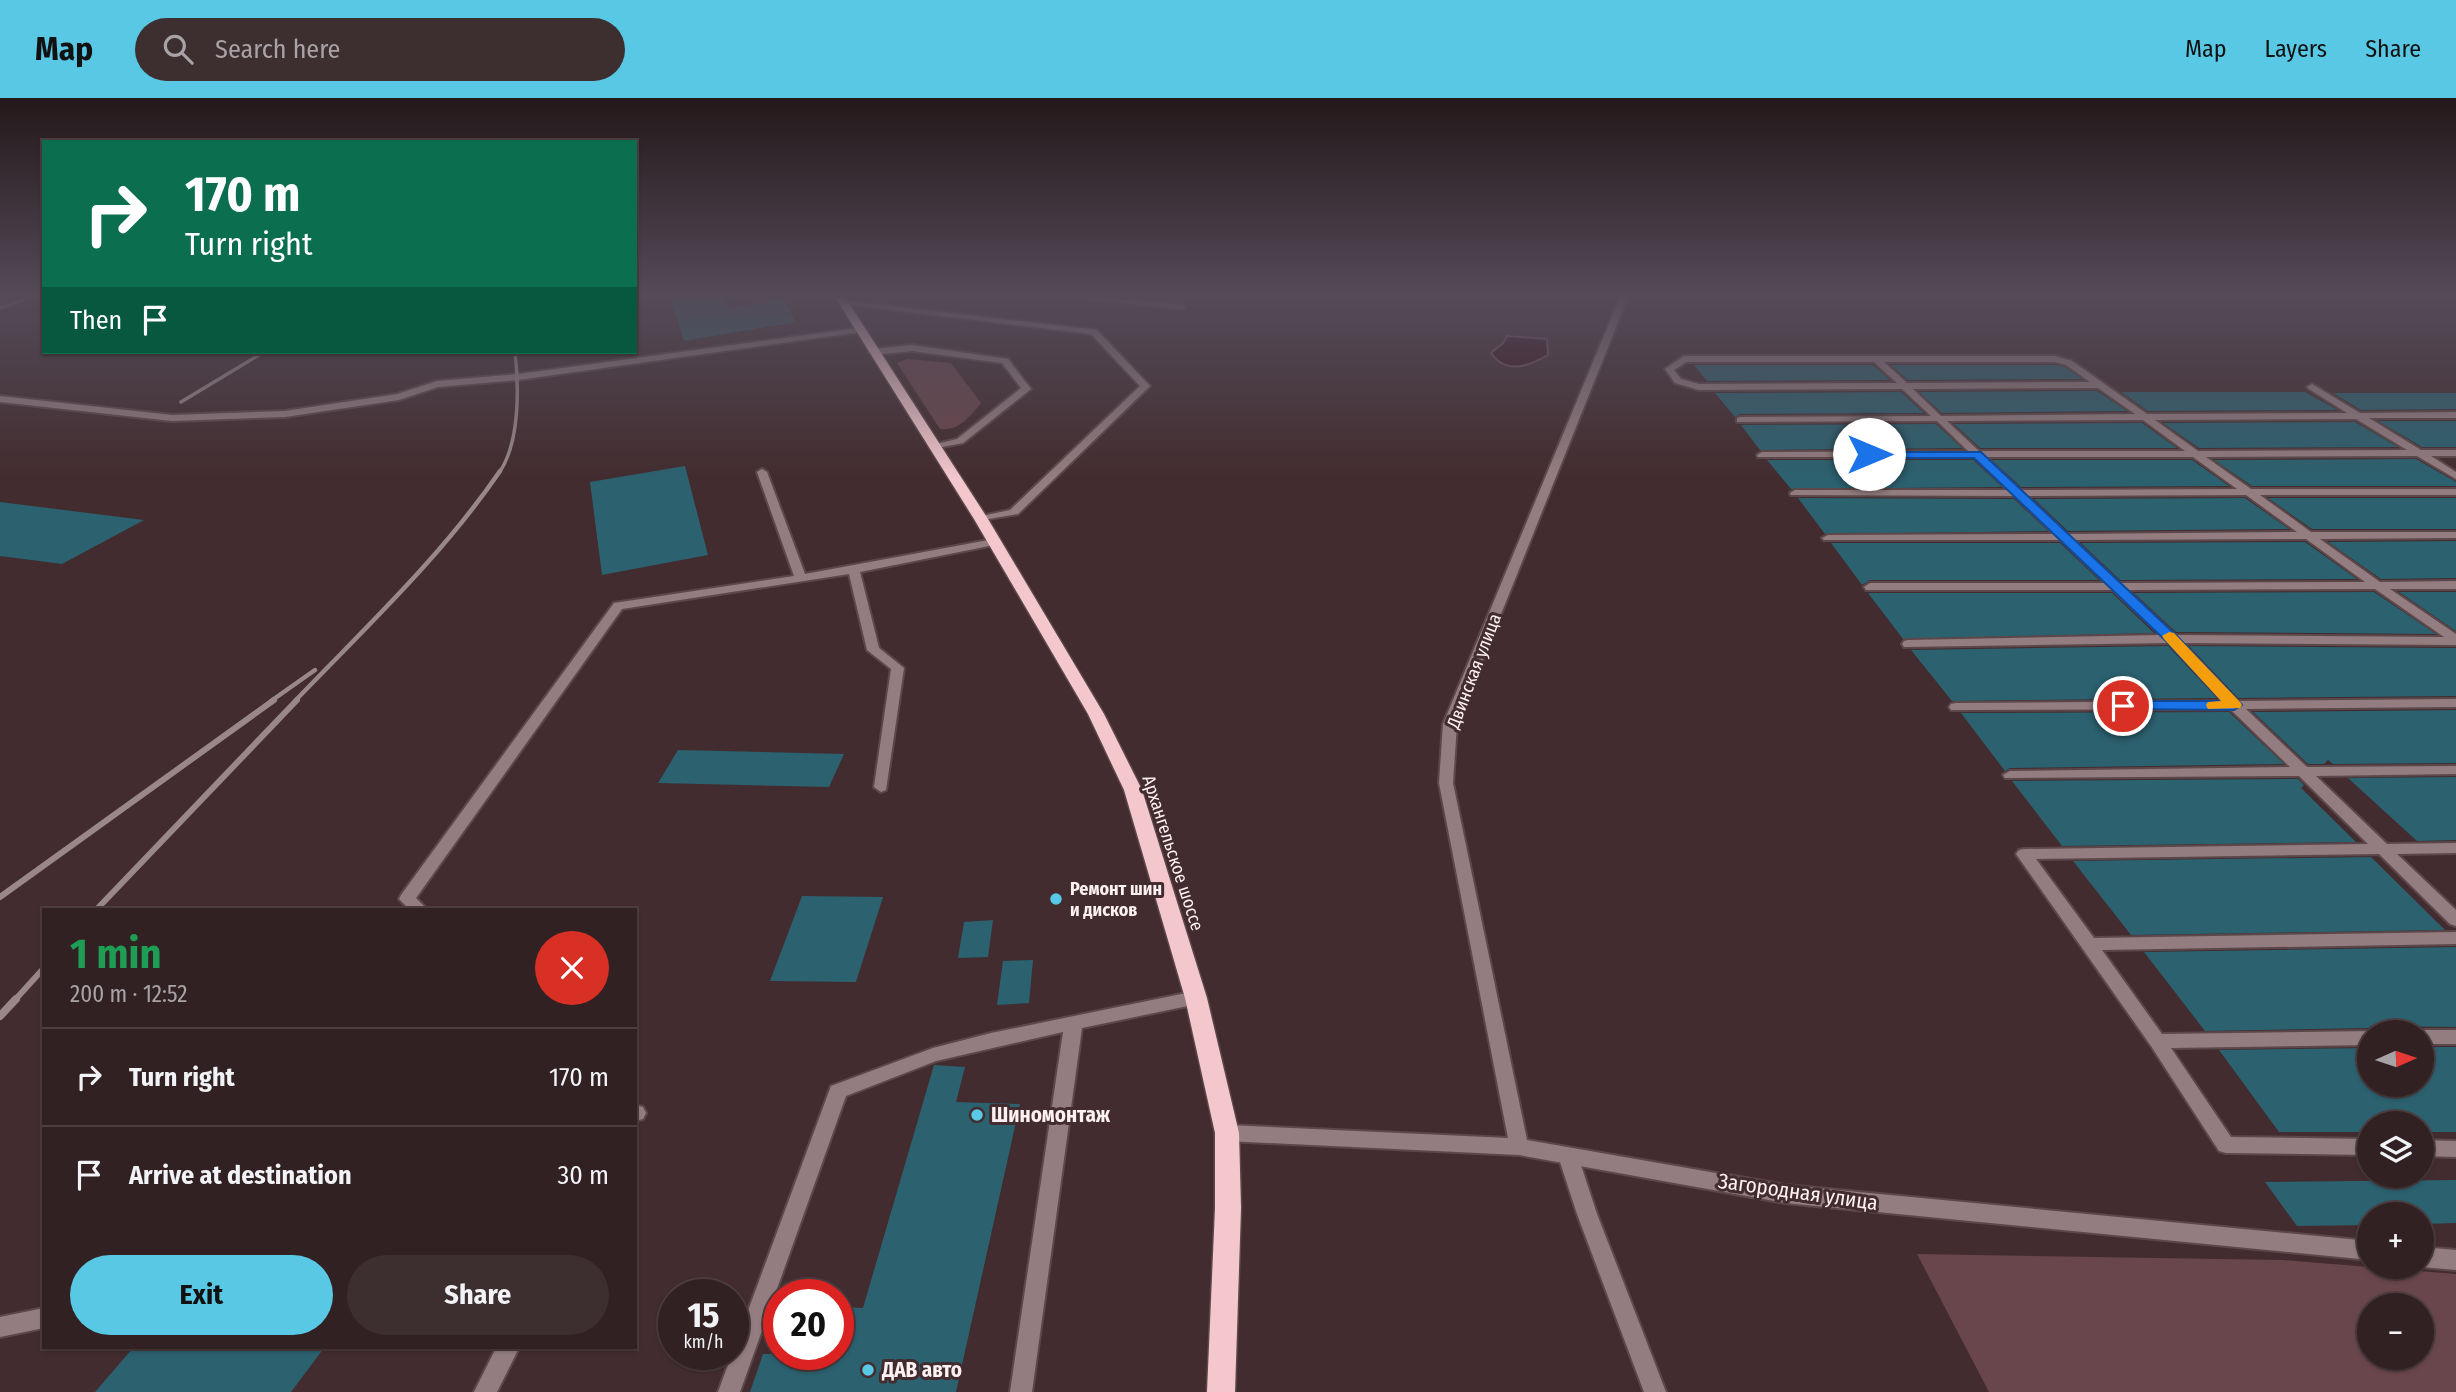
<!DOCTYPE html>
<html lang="en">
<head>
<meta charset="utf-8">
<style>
  body { margin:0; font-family:"Fira Sans Condensed",sans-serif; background:#3d2e30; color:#f1f3f6; height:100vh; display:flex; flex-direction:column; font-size:26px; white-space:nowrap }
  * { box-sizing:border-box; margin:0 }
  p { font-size:23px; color:#a8a3a6 }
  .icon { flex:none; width:38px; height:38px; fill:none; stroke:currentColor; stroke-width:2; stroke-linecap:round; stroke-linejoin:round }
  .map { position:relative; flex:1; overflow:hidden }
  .sheet { position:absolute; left:42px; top:810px; width:595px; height:441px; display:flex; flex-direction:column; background:#322123; border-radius:0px; box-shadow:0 2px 5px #0004,0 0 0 2px #4d3e41 }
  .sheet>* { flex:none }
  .hud { position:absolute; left:42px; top:42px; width:595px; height:214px; border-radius:0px; box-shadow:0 2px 5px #0004,0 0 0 2px #4d3e41; background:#0b6e4f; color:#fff; overflow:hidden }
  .needle { width:46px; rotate:87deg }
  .controls { position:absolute; left:2357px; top:922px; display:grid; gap:14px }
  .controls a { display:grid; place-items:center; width:77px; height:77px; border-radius:50%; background:#322123; box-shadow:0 2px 5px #0004,0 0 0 2px #4d3e41; font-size:35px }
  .speed { position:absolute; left:658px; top:1181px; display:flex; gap:14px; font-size:35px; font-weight:700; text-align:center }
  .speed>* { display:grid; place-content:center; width:91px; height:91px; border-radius:50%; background:#322123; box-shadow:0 2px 5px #0004,0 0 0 2px #4d3e41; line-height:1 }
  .speed small { font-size:18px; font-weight:400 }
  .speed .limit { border:10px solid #d22; background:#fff; color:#111 }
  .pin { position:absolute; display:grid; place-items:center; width:60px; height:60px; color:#fff; margin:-30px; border:4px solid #fff; border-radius:50%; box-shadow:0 2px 7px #0007 }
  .me { position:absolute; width:77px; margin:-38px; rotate:90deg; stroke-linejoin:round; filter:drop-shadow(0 0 5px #0008) }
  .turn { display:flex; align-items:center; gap:24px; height:147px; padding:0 28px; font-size:32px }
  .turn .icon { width:91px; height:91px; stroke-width:2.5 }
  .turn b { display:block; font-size:49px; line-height:60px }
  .then { display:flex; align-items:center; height:66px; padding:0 28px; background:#0003; gap:14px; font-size:26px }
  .round { display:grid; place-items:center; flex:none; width:74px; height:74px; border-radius:37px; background:#3d2e30 }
  .headline { display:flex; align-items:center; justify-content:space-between; height:119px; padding:0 28px }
  h1 { font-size:42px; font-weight:700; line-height:52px; color:#1e9e55 }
  .cta { display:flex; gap:14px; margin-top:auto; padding:14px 28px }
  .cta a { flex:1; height:80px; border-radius:42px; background:#59c8e4; color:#111; font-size:28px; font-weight:700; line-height:80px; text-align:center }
  .cta a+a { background:#3d2e30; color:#f1f3f6 }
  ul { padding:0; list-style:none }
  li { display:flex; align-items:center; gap:21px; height:98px; padding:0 28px; border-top:2px solid #4d3e41 }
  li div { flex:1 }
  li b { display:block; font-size:26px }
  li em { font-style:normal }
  header { display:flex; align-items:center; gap:42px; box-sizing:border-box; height:98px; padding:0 35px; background:#59c8e4; color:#111 }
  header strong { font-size:33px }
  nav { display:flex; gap:38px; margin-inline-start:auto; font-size:24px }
  .search { width:490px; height:63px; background:#3d2e30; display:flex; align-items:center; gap:18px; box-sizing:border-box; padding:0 24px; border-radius:38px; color:#a8a3a6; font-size:26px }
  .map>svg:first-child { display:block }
  .green { fill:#69464b; fill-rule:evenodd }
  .water { fill:#330e17; stroke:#705259; stroke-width:2 }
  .building { fill:#2c616f }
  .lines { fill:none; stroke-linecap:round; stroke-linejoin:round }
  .lane-casing { stroke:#5c484a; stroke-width:4 }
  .street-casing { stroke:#5c484a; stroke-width:4 }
  .primary-casing { stroke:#5c484a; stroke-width:3 }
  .lane { fill:#937d80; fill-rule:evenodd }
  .street { fill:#937d80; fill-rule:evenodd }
  .primary { fill:#f3c7cc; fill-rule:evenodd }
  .rail-far3 { stroke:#99878a; stroke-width:3.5 }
  .rail-far2 { stroke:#99878a; stroke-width:4.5 }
  .rail-far1 { stroke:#99878a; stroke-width:6 }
  .rail { stroke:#99878a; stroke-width:8 }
  .route { fill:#1a73e8; stroke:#114b97; stroke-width:2 }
  .slow { fill:#f59e0b }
  .poi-dot { fill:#59c8e4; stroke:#422c2f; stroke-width:2.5 }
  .labels { text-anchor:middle; stroke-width:6; stroke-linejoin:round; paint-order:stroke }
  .street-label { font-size:18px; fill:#fef1f3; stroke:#422c2f }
  .poi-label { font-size:18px; font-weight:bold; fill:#fef1f3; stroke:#422c2f; text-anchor:start }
  .near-poi-label { font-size:21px; font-weight:bold; fill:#fef1f3; stroke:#422c2f; text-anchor:start }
  .near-street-label { font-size:21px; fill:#fef1f3; stroke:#422c2f }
</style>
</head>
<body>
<header>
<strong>Map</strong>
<div class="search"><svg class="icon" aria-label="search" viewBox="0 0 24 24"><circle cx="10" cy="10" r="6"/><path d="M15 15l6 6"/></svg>Search here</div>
<nav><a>Map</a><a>Layers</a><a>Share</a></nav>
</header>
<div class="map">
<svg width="2456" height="1294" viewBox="0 0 2456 1294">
  <rect width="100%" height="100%" fill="#422c2f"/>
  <!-- green -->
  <g class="green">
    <path d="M 907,261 L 951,265 L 981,305 C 969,319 960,333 940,331 L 897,265 Z"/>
    <path d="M 1917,1156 L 2283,1162 L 2456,1176 L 2456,1294 L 1989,1294 ZM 2370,1208 L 2422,1208 L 2422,1260 L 2370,1260 Z"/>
  </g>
  <!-- water -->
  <path class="water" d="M 1507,238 L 1547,241 L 1548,257 C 1529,268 1506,277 1491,255 L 1503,245 Z"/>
  <!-- building -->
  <g class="building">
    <path d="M 670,199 L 724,199 L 728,210 L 783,201 L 796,224 L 684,243 Z"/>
    <path d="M 1694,267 L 1873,267 L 1890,282 L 1707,283 Z"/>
    <path d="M 1891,267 L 2055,267 L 2065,269 L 2082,281 L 1908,282 Z"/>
    <path d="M 2097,293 L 2127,313 L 1942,315 L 1919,294 Z"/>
    <path d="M 1901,294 L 1924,315 L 1740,316 L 1735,319 L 1715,295 Z"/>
    <path d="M 2121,294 L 2305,294 L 2338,312 L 2148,313 Z"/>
    <path d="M 2333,295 L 2456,295 L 2456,311 L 2361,312 Z"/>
    <path d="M 2378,323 L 2456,323 L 2456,349 L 2422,349 Z"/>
    <path d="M 2355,324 L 2398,349 L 2199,350 L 2163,325 Z"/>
    <path d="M 2142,325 L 2177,350 L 1980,350 L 1954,326 Z"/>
    <path d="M 1936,326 L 1962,350 L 1760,352 L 1741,327 Z"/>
    <path d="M 2416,361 L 2456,384 L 2456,388 L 2252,388 L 2214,362 Z"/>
    <path d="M 1767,362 L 1973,362 L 2002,389 L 1791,391 Z"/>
    <path d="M 1992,362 L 2192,362 L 2229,388 L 2021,389 Z"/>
    <path d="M 685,368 L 708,457 L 602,477 L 590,384 Z"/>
    <path d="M 1798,400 L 2014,401 L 2048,433 L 1825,436 Z"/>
    <path d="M 2245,400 L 2289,431 L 2068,433 L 2034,401 Z"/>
    <path d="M 2268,400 L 2456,400 L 2456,431 L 2312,431 Z"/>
    <path d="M 0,404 L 144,422 L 62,466 L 0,458 Z"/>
    <path d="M 2456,443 L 2456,480 L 2381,481 L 2328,444 Z"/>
    <path d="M 2305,444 L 2357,481 L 2120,482 L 2081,445 Z"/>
    <path d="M 1831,445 L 2060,445 L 2099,482 L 1870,482 L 1862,487 Z"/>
    <path d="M 2374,494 L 2436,536 L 2176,534 L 2134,495 Z"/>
    <path d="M 2399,494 L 2456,494 L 2456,533 Z"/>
    <path d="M 1868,495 L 2112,495 L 2154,535 L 1903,541 Z"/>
    <path d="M 2168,548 L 2217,600 L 1952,603 L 1911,552 Z"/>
    <path d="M 2189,548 L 2456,550 L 2456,598 L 2238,600 Z"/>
    <path d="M 2456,612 L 2456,665 L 2333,666 L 2328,662 L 2324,666 L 2308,666 L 2253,614 Z"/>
    <path d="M 2229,614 L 2284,666 L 2010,670 L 2005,673 L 1961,615 Z"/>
    <path d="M 678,652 L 844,656 L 829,689 L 658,685 Z"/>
    <path d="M 2456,679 L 2456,742 L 2417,743 L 2348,680 Z"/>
    <path d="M 2298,681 L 2304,687 L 2301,690 L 2356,744 L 2062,748 L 2012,683 Z"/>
    <path d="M 2371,759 L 2445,832 L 2131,837 L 2073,763 Z"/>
    <path d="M 802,798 L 883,799 L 856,884 L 770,883 Z"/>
    <path d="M 993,822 L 988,859 L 958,860 L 964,824 Z"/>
    <path d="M 2456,849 L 2456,929 L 2370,928 L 2370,930 L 2205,933 L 2144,854 Z"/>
    <path d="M 1033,862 L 1029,905 L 997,907 L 1003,863 Z"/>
    <path d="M 2422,949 L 2456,949 L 2456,1034 L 2422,1034 L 2422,1026 L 2370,1026 L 2370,1034 L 2279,1034 L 2219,952 L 2370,950 L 2370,987 L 2422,987 Z"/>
    <path d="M 934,967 L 965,969 L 956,1004 L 1020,1006 L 956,1294 L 750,1294 L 763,1256 L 838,1256 L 838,1209 L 863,1210 Z"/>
    <path d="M 2456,1082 L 2456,1125 L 2422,1126 L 2422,1116 L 2370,1116 L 2370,1127 L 2297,1128 L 2265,1084 Z"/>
    <path d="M 133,1250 L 324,1250 L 291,1294 L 95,1294 Z"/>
  </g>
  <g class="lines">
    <defs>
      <g id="lane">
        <path d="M 1064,199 L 1098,199 L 1182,207 L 1186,209 L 1182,211 Z"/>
        <path d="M 847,203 L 1097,232 L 1150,288 L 1018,416 L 977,423 L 977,419 L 1010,412 L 1140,288 L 1091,236 L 850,207 L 847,207 Z"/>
        <path d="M 912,247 L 1008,261 L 1031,291 L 963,345 L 932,351 L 932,347 L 957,341 L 1021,290 L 1002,265 L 912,253 L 873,257 L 869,254 L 873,251 Z"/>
        <path d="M 1684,258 L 2055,258 L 2072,263 L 2147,316 L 2347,315 L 2309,291 L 2307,289 L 2312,286 L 2360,315 L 2456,314 L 2456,320 L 2369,320 L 2421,352 L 2456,352 L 2456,358 L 2431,358 L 2456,374 L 2456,381 L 2417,358 L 2206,359 L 2251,391 L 2456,391 L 2456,397 L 2260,397 L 2311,434 L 2456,434 L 2456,440 L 2320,441 L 2380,484 L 2456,483 L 2456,491 L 2390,491 L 2456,536 L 2456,547 L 2183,545 L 2237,603 L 2456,601 L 2456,609 L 2246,611 L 2307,669 L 2456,668 L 2456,676 L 2316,678 L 2387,746 L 2456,745 L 2456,755 L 2397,756 L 2456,812 L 2456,828 L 2450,826 L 2379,756 L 2036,761 L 2094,840 L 2456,834 L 2456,846 L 2102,852 L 2162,936 L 2370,933 L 2375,934 L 2370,934 L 2370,947 L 2171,950 L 2231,1039 L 2370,1041 L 2370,1057 L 2226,1055 L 2219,1053 L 2151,948 L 2016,756 L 2019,752 L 2024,751 L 2368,746 L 2299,678 L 2005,680 L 2003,677 L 2010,673 L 2290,669 L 2230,611 L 1951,612 L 1949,609 L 1951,606 L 1956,605 L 2223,603 L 2169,545 L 1904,549 L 1902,546 L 1904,543 L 1908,542 L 2161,537 L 2113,492 L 1866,492 L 1864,489 L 1870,485 L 2106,485 L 2061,442 L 1824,442 L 1822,440 L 1828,437 L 2054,436 L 2015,398 L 1791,397 L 1790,395 L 1795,392 L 2008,392 L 1974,359 L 1758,359 L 1757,357 L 1762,354 L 1968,353 L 1937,323 L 1737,324 L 1737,320 L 1740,319 L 1931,318 L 1902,291 L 1699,292 L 1675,285 L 1665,271 ZM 1686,264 L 1874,264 L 1897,285 L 1699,286 L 1681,281 L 1674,272 ZM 1884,264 L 2055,264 L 2066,267 L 2090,284 L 1907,285 ZM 2098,290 L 2135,316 L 1941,318 L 1913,291 ZM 2356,321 L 2407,352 L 2198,353 L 2155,322 ZM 2143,322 L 2185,353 L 1979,353 L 1947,323 ZM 1986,359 L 2193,359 L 2237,391 L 2020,392 ZM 2246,397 L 2297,434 L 2067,436 L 2027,398 ZM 2306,441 L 2365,484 L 2119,485 L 2074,442 ZM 2375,491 L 2444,539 L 2175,537 L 2127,492 Z"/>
        <path d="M 762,371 L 767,374 L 805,476 L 994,441 L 1000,444 L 994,447 L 860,474 L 879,550 L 904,570 L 886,692 L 881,694 L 874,689 L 891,571 L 867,552 L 849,476 L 622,511 L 416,800 L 428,812 L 410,812 L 399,801 L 401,797 L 614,505 L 794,478 L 757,374 Z"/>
        <path d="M 1196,893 L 1202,895 L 1205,900 L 1202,905 L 1082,930 L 1032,1294 L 1010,1294 L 1063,934 L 936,963 L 846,998 L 740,1294 L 718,1294 L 831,988 L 933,950 L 991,935 Z"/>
        <path d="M 2422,932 L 2456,932 L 2456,946 L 2422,946 L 2422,934 L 2415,934 Z"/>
        <path d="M 635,1007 L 643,1009 L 646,1015 L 643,1021 L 636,1023 Z"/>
        <path d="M 2422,1042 L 2456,1043 L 2456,1059 L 2422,1058 Z"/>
        <path d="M 1568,1050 L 1575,1052 L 1578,1058 L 1597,1116 L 1666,1294 L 1644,1294 L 1577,1116 L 1558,1058 L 1561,1052 Z"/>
        <path d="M 44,1210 L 44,1230 L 0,1239 L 0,1219 Z"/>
        <path d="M 496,1250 L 519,1250 L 497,1294 L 474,1294 Z"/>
      </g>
      <g id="street">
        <path d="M 1620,199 L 1628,199 L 1457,626 L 1453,685 L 1527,1042 L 1785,1087 L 2370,1143 L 2370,1162 L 1785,1105 L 1519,1057 L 1227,1043 L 1220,1041 L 1217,1035 L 1220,1029 L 1227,1027 L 1508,1040 L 1439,685 L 1443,626 Z"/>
        <path d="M 858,230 L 862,232 L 861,234 L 518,282 L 438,289 L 399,302 L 285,319 L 172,323 L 0,304 L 0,298 L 172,317 L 285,313 L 397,296 L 437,283 L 518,276 Z"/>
        <path d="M 2422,1149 L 2456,1152 L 2456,1172 L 2422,1169 Z"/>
      </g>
      <path id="primary" d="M 835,199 L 845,199 L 988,421 L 1104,616 L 1142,692 L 1207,900 L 1239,1035 L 1241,1110 L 1235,1294 L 1207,1294 L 1215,1110 L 1215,1035 L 1185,900 L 1124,692 L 1088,616 L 974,421 Z"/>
    </defs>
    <!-- lane casing -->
    <use href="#lane" class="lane-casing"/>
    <!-- street casing -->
    <use href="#street" class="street-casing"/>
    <!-- primary casing -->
    <use href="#primary" class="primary-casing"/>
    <!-- lane -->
    <use href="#lane" class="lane"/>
    <!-- street -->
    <use href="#street" class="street"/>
    <!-- primary -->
    <use href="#primary" class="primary"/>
    <!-- rail-far3 -->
    <g class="rail-far3">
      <path d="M 0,210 L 30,199"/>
      <path d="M 181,304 L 264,254"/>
      <path d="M 499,375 C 520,345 519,289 515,254"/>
    </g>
    <!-- rail-far2 -->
    <g class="rail-far2">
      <path d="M 271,603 L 315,572"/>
      <path d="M 295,603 C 366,529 442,458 500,373"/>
    </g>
    <!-- rail-far1 -->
    <g class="rail-far1">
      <path d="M 0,799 L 274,602"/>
      <path d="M 96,812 L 297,602"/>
      <path d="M 14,903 L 44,870"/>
    </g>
    <!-- rail -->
    <path class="rail" d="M 0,918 L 16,901"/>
  </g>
  <!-- sky -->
  <linearGradient id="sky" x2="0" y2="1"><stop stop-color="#24181a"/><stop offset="0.52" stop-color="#544b58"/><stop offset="1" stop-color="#544b58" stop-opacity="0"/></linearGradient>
  <rect width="2456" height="380" fill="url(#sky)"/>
  <!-- route -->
  <path class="route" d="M 1865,354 L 1981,354 L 2177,538 L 2242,607 L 2234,612 L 2118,611 L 2115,608 L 2118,605 L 2123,603 L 2222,603 L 2167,544 L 1974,360 L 1869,360 L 1864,356 Z"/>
  <!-- slow -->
  <path class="slow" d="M 2169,534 L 2174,535 L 2240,604 L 2242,607 L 2240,610 L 2208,611 L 2206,607 L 2208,604 L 2221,603 L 2164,541 L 2162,538 Z"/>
  <!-- markers -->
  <g class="poi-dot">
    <circle cx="1056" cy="801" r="7"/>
    <circle cx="977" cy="1017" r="7"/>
    <circle cx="868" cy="1272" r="7"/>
  </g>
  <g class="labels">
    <!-- street labels -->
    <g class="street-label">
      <text transform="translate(1474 573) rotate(-69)" y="6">Двинская улица</text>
      <text transform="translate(1173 755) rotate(72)" y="6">Архангельское шоссе</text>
    </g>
    <!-- poi labels -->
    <g class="poi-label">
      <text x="1070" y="797">Ремонт шин<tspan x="1070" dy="21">и дисков</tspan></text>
    </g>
    <!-- near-poi labels -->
    <g class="near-poi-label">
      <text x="991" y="1024">Шиномонтаж</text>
      <text x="882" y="1279">ДАВ авто</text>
    </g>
    <!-- near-street labels -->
    <g class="near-street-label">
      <text transform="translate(1798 1094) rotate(8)" y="7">Загородная улица</text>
    </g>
  </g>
</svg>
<div class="controls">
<a><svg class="needle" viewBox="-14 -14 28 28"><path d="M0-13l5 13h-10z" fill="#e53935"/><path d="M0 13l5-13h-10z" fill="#a8a3a6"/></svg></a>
<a><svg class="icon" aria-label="layers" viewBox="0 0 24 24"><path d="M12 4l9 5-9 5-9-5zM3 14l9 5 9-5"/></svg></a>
<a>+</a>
<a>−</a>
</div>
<div class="speed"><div>15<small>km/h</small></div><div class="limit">20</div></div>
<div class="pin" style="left:2123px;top:608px;background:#d93025"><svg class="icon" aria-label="arrive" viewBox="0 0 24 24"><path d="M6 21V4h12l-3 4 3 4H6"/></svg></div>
<svg class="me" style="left:1869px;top:356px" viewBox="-20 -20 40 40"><circle r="19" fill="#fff"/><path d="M0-13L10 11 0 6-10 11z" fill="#1a73e8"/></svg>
<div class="hud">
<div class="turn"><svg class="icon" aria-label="right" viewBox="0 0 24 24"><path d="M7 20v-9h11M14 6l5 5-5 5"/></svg><div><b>170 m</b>Turn right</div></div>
<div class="then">Then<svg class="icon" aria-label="arrive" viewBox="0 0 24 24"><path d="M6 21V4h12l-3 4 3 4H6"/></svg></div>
</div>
<section class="sheet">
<div class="headline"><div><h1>1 min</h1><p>200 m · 12:52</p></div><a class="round" style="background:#d93025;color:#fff"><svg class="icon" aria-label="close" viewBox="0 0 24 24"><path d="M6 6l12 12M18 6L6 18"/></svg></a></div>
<ul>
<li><svg class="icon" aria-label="right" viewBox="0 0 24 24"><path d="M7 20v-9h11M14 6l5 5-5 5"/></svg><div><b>Turn right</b></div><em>170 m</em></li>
<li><svg class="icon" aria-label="arrive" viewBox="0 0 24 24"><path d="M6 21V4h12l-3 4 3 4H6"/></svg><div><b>Arrive at destination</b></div><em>30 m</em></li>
</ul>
<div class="cta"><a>Exit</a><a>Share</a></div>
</section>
</div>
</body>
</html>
